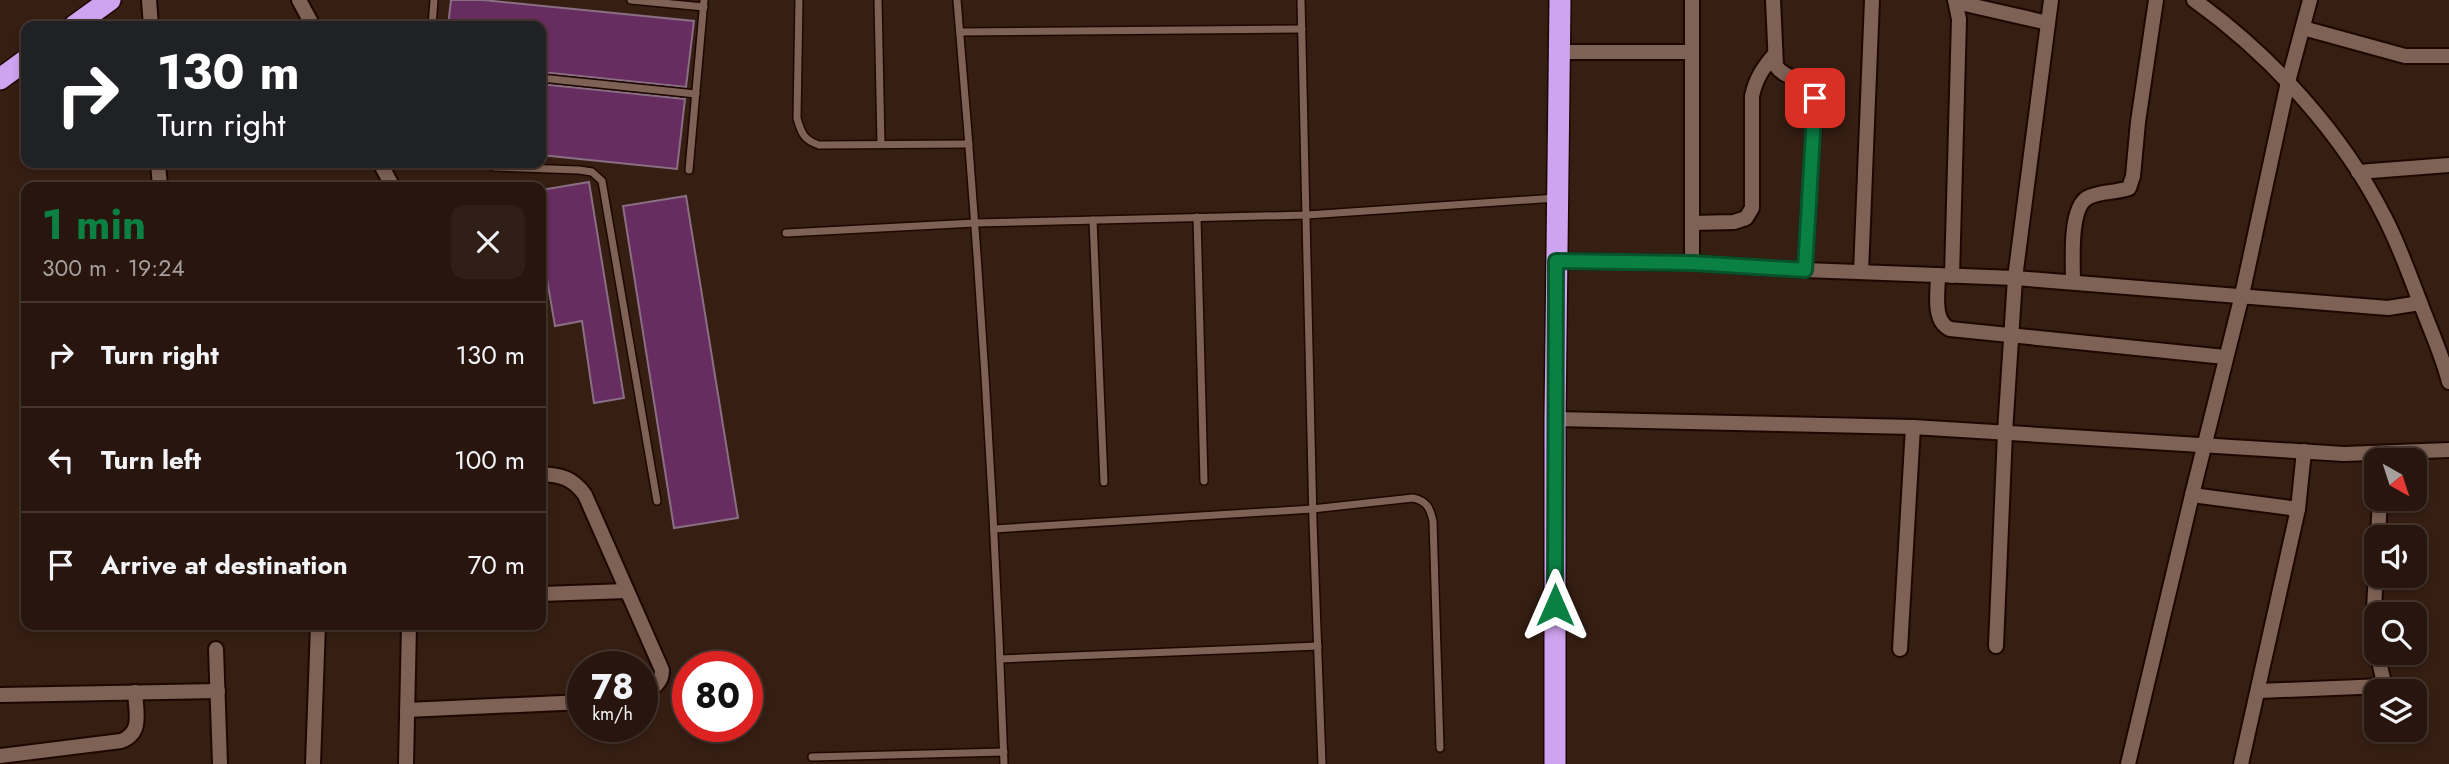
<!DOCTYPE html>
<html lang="en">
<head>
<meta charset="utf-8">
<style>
  body { margin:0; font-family:Jost,sans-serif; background:#301f17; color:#f1f3f6; height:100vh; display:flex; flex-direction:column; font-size:26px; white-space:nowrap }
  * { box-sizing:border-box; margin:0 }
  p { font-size:23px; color:#a59f9e }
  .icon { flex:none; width:38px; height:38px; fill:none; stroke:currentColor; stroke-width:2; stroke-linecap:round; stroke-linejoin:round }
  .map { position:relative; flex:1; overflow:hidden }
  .panel { position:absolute; left:21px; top:182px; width:525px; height:448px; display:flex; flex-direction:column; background:#28160e; border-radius:14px; box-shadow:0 4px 10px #0003,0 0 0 2px #44352e }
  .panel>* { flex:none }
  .top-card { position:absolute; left:21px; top:21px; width:525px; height:147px; border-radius:14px; box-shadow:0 4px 10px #0003,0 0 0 2px #44352e; background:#202124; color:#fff; overflow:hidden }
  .needle { width:46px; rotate:141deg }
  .buttons { position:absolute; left:2364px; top:448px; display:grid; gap:14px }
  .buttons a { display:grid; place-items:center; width:63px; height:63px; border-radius:14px; background:#28160e; box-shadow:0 4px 10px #0003,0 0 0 2px #44352e; font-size:35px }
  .speed { position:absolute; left:567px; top:651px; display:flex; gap:14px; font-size:35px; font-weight:700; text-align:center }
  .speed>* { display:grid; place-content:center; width:91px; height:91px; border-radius:50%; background:#28160e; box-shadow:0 4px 10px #0003,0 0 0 2px #44352e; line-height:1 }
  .speed small { font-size:18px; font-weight:400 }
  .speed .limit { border:10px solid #d22; background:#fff; color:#111 }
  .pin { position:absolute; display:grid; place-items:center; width:60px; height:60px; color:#fff; margin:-30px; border-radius:14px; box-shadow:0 4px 10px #0006 }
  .me { position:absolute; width:77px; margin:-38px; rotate:0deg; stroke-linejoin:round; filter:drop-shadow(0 0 5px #0008) }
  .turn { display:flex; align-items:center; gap:24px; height:147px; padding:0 21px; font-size:32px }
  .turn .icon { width:91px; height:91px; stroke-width:2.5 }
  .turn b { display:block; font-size:49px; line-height:60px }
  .round { display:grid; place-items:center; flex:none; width:74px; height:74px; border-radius:14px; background:#301f17 }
  .overview { display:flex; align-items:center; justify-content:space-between; height:119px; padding:0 21px }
  h1 { font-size:42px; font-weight:700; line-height:52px; color:#0b8043 }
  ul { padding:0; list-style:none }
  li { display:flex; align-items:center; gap:21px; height:105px; padding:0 21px; border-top:2px solid #44352e }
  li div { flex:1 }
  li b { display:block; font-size:26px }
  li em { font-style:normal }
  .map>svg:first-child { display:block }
  .building { fill:#682d60; stroke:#886f83; stroke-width:2 }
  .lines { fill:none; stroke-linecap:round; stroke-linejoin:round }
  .lane-casing { stroke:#1d0701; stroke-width:10 }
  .street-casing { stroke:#1d0701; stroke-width:18 }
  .highway-casing { stroke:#1d0701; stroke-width:24 }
  .lane { stroke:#7f6256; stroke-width:7 }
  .street { stroke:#7f6256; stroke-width:14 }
  .highway { stroke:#cea3ef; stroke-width:21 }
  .route-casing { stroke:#07532c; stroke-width:18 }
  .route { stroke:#0b8043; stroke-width:12 }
</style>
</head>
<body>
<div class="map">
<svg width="2449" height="764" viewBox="0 0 2449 764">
  <rect width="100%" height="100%" fill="#361e13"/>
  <!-- building -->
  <g class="building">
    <path d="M 451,0 L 483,0 L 694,21 L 686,87 L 541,72 L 541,26 L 448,26 Z"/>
    <path d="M 541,84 L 685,99 L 677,169 L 541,155 Z"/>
    <path d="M 589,182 L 624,398 L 594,403 L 582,321 L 555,326 L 541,244 L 541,190 Z"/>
    <path d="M 686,196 L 738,518 L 674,528 L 623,206 Z"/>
  </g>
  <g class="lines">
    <defs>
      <g id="lane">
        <path d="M 631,0 L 704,7"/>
        <path d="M 799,0 L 797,118 C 801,133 804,140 819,145 L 969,144"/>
        <path d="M 878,0 L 881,144"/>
        <path d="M 957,0 C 979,254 995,509 1004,764"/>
        <path d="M 1301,0 L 1313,522 L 1322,764"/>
        <path d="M 432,26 L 434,0"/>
        <path d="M 960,32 L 1302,29"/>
        <path d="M 541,78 L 696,94"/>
        <path d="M 485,163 L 494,167 L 579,170 L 592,172 L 602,181 L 657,501"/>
        <path d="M 689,170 L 704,0"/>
        <path d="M 1197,217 L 1204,481"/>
        <path d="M 1093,220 L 1104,482"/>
        <path d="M 786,233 L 975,223 L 1307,215 L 1556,198"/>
        <path d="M 994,529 L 1312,509 L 1413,498 C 1427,501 1430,508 1433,521 L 1440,748"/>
        <path d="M 1000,659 L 1318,646"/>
        <path d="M 812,757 L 1004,752"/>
      </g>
      <g id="street">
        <path d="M 149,0 L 151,26"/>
        <path d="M 299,0 L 313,26"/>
        <path d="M 1773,0 L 1776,66 C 1788,83 1808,74 1815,98 L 1805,270"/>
        <path d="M 2194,0 C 2271,55 2343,134 2385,218 C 2399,245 2409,274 2420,302 C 2430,329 2442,354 2449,382"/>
        <path d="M 1956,2 L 2048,23"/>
        <path d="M 2303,28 L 2405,56 L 2449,56"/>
        <path d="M 1559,52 L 1691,52"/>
        <path d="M 158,163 L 160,187"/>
        <path d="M 380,163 L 393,187"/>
        <path d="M 2358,172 L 2449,165"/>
        <path d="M 1692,223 L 1734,222 L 1746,218 L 1752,208 L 1752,96 C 1756,78 1763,68 1774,55"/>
        <path d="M 1556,261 L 1692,263 L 1805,270 L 2015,278 L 2388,308 L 2420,303"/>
        <path d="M 1692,263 L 1692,0"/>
        <path d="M 1861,272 L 1872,0"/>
        <path d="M 1938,275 C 1938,292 1932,321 1950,329 L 2225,357"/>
        <path d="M 1952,276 L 1959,19 L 1955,0"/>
        <path d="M 2073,282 C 2073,262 2069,209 2087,198 C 2099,191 2116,193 2129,188 L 2133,176 L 2138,122 L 2156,0"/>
        <path d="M 1555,419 L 1913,427 L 2344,454 L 2449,450"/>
        <path d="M 541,474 C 561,475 573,478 585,495 L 662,670 C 662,683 654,688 642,693"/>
        <path d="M 2192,495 L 2298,509"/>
        <path d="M 2378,537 L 2380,499"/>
        <path d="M 2376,570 L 2374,610 L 2376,644"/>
        <path d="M 541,594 L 627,591"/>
        <path d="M 1996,646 L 2005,432 L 2015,278 L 2051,0"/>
        <path d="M 216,649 L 220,764"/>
        <path d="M 1900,649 L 1913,427"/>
        <path d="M 2377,653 L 2386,691"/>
        <path d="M 2258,691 L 2384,686"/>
        <path d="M 0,695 L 218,691"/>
        <path d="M 407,710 L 583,702"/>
        <path d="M 0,756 L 121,741 C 143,733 136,712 135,692"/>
        <path d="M 313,764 L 318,625"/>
        <path d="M 406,764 L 409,625"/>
        <path d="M 2128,764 L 2192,495 L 2242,295 L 2288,82 L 2310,0"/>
        <path d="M 2241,764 L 2298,509 L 2304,451"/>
      </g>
      <g id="highway">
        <path d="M 74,26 L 110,0"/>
        <path d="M 0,79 L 26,60"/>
        <path d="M 1555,764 L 1555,419 L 1560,0"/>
      </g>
    </defs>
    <!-- lane casing -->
    <use href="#lane" class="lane-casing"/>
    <!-- street casing -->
    <use href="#street" class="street-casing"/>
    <!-- highway casing -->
    <use href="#highway" class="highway-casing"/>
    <!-- lane -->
    <use href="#lane" class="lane"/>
    <!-- street -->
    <use href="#street" class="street"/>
    <!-- highway -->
    <use href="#highway" class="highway"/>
  </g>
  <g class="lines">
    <defs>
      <path id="route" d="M 1555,605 L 1556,261 L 1692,263 L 1805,270 L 1815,98"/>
    </defs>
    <!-- route casing -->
    <use href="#route" class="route-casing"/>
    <!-- route -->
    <use href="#route" class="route"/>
  </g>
</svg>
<div class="buttons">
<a><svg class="needle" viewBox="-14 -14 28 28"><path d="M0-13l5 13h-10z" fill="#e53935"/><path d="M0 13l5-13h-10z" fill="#a59f9e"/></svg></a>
<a><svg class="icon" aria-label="sound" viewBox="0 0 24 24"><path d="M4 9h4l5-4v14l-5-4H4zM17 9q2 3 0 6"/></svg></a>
<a><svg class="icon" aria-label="search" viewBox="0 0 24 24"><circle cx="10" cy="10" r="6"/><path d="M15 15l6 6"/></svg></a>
<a><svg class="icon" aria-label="layers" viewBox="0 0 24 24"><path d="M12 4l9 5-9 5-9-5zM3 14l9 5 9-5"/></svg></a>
</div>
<div class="speed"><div>78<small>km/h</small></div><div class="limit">80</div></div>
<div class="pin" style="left:1815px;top:98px;background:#d93025"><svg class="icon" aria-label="arrive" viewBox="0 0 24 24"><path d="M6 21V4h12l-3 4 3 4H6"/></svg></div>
<svg class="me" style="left:1555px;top:605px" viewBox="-20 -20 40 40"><path d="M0-17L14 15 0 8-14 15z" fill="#0b8043" stroke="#fff" stroke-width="4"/></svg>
<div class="top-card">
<div class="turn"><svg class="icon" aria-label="right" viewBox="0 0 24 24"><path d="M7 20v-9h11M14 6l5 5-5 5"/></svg><div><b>130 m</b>Turn right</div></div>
</div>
<section class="panel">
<div class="overview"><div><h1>1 min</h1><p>300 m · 19:24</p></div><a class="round"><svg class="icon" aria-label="close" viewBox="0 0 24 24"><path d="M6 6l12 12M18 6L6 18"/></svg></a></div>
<ul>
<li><svg class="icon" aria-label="right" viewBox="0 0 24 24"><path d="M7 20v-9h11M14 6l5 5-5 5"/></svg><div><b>Turn right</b></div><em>130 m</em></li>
<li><svg class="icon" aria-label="left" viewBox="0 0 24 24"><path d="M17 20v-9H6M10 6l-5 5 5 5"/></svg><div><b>Turn left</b></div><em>100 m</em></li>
<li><svg class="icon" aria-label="arrive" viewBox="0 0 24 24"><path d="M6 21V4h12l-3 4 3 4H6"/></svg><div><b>Arrive at destination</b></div><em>70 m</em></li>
</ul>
</section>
</div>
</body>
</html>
